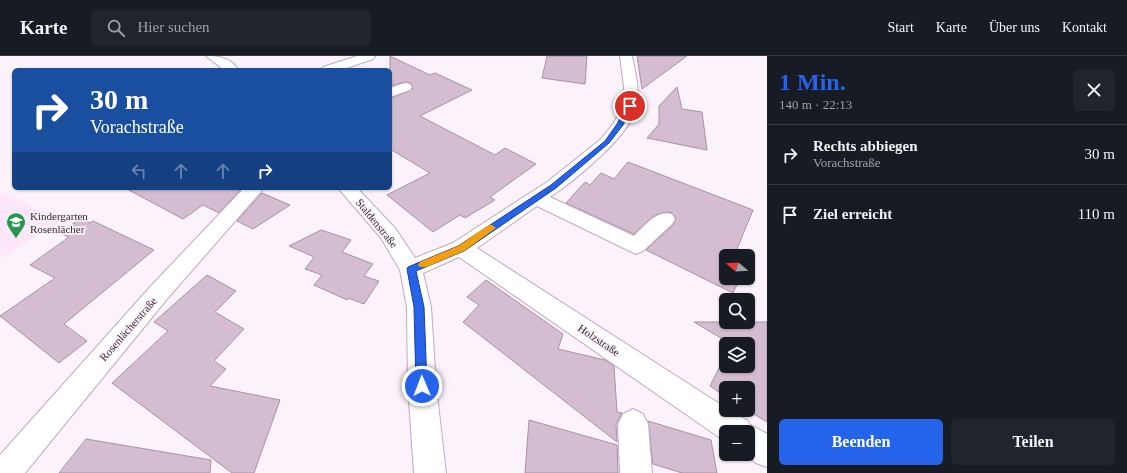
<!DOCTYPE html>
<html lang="de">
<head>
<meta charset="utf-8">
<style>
  body { margin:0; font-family:Georgia,serif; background:#20242c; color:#f1f3f6; height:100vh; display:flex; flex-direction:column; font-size:15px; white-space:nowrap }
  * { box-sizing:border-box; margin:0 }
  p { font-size:13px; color:#9ea1a6 }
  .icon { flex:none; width:22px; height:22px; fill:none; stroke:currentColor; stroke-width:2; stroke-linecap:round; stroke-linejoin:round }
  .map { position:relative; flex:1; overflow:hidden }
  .sheet { display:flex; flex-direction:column; background:#171b24; width:360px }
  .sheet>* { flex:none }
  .hud { position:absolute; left:12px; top:12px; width:380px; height:122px; border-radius:6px; box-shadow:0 1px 3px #0004; background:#1a4fa0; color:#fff; overflow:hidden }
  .needle { width:26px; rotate:288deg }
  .fabs { position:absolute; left:719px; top:193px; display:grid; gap:8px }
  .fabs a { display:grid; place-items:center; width:36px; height:36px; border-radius:6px; background:#171b24; box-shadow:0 1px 3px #0004; font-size:20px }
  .pin { position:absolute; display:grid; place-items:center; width:34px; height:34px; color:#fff; margin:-17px; border:2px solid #fff; border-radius:50%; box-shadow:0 1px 4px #0007 }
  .me { position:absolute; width:44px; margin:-22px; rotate:359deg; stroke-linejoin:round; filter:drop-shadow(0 0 3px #0008) }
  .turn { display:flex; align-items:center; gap:14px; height:84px; padding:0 12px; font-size:18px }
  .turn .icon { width:52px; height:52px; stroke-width:2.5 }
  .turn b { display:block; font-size:28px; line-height:34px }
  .lanes { display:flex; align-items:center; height:38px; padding:0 12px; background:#0003; justify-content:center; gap:20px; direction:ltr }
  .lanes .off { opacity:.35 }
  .round { display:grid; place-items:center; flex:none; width:42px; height:42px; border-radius:6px; background:#20242c }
  .summary { display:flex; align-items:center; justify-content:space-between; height:68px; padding:0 12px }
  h1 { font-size:24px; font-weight:700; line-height:30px; color:#2563eb }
  .action { display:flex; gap:8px; margin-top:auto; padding:8px 12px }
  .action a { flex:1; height:46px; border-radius:6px; background:#2563eb; color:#fff; font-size:16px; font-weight:700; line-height:46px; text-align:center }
  .action a+a { background:#20242c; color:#f1f3f6 }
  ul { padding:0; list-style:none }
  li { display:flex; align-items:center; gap:12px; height:60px; padding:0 12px; border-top:1px solid #363941 }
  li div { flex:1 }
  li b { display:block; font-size:15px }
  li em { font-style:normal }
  header { display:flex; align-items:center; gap:24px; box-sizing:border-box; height:56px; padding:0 20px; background:#171b24; border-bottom:1px solid #363941 }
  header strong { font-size:19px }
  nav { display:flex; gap:22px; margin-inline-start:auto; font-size:14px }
  .search { width:280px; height:36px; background:#20242c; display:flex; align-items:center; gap:10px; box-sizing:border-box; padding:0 14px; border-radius:6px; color:#9ea1a6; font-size:15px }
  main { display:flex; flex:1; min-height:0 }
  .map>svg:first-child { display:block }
  .built { fill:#fde5fa }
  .building { fill:#d5bdd1; stroke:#a791a4 }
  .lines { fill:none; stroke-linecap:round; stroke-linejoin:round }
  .minor-casing { stroke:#c1aabe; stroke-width:2 }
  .minor { fill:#fff; fill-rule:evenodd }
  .route { fill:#2563eb; stroke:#184099 }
  .slow { fill:#f59e0b }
  .labels { text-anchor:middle; stroke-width:3.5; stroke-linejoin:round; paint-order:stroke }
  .poi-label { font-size:11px; fill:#322931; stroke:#fcf2fb; text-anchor:start }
  .street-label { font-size:11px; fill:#322931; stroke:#fcf2fb }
</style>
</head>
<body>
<header>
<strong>Karte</strong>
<div class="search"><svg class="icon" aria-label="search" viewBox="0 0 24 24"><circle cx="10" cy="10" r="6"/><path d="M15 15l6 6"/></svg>Hier suchen</div>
<nav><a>Start</a><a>Karte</a><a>Über uns</a><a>Kontakt</a></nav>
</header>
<main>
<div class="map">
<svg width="767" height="417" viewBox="0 0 767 417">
  <rect width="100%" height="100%" fill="#fcf2fb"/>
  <!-- built -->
  <path class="built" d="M 0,135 L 62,165 L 0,202 Z"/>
  <!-- building -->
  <g class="building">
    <path d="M 390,0 L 430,19 L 435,17 L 472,34 L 420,60 L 495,99 L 505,92 L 536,108 L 490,141 L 495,144 L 465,162 L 460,159 L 433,176 L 387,139 L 430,117 L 390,93 L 390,42 L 410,35 L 413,32 L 411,27 L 405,26 L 390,30 Z"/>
    <path d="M 547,0 L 587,0 L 585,28 L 542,22 Z"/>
    <path d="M 637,0 L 687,0 L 642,33 Z"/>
    <path d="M 677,31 L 682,53 L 702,56 L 707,94 L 647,82 L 659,68 L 659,50 Z"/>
    <path d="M 628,106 L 753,154 L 734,200 L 726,200 L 726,222 L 740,222 L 733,237 L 646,194 L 673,169 L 676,162 L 672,157 L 666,156 L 655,159 L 634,178 L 566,147 L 585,126 L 590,129 L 601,117 L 614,123 Z"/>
    <path d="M 125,132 L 242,132 L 219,157 L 203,149 L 183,163 Z"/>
    <path d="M 262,137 L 290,149 L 253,173 L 237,165 Z"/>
    <path d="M 81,162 L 90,167 L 93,165 L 154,194 L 64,268 L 87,285 L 59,307 L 0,260 L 55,222 L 30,209 L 69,181 L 60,177 Z"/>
    <path d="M 321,174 L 351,184 L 342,196 L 373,208 L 364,220 L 379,225 L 364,248 L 348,242 L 347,244 L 314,229 L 322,219 L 305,213 L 314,201 L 289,190 Z"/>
    <path d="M 207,219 L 236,235 L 215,256 L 244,273 L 214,305 L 226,313 L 210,330 L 280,344 L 254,417 L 232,417 L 112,327 L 168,275 L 154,266 Z"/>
    <path d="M 486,224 L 563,278 L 558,293 L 605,304 L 614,310 L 617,356 L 622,357 L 616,368 L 617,386 L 463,266 L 479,249 L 467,241 Z"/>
    <path d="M 694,266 L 767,266 L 767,366 L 747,354 L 748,332 L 726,332 L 726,341 L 710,330 L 726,298 L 726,310 L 748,310 L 748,288 L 731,288 Z"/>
    <path d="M 529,364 L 617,389 L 618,417 L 525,417 Z"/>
    <path d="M 648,365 L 711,384 L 717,417 L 682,417 L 653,408 Z"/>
    <path d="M 86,383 L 211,404 L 210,417 L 59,417 Z"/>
  </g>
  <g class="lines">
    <defs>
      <g id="minor">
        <path d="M 206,0 C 220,0 230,2 239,14 L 224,14 Z"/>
        <path d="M 357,0 L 375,0 L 373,3 L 341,14 L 321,14 L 323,11 Z"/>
        <path d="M 620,0 L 632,0 C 635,16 640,33 637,49 C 633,78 574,125 550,141 L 634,180 C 645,170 656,154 672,158 L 675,163 L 672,168 L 643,195 L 636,198 L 537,150 L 477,192 L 726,352 L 726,354 L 730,354 L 748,365 L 749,368 L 767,378 L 767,411 L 756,407 L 744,398 L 748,398 L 748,376 L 726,376 L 726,386 L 459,201 L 423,217 L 431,251 L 436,330 L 446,417 L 414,417 L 408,330 L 407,251 L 400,214 L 381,182 L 338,132 L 357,132 L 395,172 L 415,202 L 453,187 L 547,126 L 601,83 L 613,68 L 623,50 L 624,31 Z"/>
        <path d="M 405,27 L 410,28 L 412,31 L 410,34 L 390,41 L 390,32 Z"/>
        <path d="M 244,132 L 264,132 L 167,243 L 25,417 L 0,417 L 0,399 L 151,230 Z"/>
        <path d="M 633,353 L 643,358 L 648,368 L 652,417 L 620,417 L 618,368 L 623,358 Z"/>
      </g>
    </defs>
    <!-- minor casing -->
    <use href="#minor" class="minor-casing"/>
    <!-- minor -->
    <use href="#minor" class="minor"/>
  </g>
  <!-- route -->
  <path class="route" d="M 627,49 L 633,50 L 623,69 L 609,87 L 556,132 L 464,195 L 416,215 L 424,251 L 427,330 L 426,334 L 422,336 L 418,334 L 416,330 L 414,251 L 407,213 L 408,211 L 458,190 L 551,129 L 605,85 L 617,68 Z"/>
  <!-- slow -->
  <path class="slow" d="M 489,169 L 492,169 L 496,172 L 464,195 L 426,211 L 420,211 L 418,209 L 420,206 L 458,190 Z"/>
  <!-- icons -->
  <defs>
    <symbol id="school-pin" viewBox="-11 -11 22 30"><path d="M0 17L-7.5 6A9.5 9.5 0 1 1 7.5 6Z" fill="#269751" stroke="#fcf2fb"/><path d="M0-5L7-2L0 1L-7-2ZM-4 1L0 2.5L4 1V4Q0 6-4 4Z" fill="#fff"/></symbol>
  </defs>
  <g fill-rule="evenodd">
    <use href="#school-pin" x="5" y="155" width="22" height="30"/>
  </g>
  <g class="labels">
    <!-- poi labels -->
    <g class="poi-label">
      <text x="30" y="164">Kindergarten<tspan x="30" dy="13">Rosenlächer</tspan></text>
    </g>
    <!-- street labels -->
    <g class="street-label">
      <text transform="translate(377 167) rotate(51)" y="4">Staldenstraße</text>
      <text transform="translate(128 273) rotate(-49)" y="4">Rosenlächerstraße</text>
      <text transform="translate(599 284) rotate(34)" y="4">Holzstraße</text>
    </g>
  </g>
</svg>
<div class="fabs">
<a><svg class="needle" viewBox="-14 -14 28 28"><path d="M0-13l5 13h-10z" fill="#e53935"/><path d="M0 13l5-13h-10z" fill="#9ea1a6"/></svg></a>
<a><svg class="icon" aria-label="search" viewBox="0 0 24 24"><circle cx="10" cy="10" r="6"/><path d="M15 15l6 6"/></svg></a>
<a><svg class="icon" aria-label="layers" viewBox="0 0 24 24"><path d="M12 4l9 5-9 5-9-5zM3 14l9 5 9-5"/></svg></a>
<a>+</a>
<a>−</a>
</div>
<div class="pin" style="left:630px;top:50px;background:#d93025"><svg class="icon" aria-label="arrive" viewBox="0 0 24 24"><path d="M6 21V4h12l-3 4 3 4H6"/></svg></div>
<svg class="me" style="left:422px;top:330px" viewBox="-20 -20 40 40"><circle r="17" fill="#2563eb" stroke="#fff" stroke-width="3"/><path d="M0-11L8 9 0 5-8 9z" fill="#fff"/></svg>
<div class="hud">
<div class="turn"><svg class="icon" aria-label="right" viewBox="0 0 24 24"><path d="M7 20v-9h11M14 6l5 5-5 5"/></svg><div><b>30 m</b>Vorachstraße</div></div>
<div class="lanes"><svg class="icon off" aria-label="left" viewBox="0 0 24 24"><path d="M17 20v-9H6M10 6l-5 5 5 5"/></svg><svg class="icon off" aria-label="ahead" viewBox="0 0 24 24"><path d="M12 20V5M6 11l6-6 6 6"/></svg><svg class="icon off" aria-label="ahead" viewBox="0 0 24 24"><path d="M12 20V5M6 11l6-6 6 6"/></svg><svg class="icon" aria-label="right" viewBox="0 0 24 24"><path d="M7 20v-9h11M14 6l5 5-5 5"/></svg></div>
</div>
</div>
<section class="sheet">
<div class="summary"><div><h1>1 Min.</h1><p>140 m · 22:13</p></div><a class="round"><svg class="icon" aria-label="close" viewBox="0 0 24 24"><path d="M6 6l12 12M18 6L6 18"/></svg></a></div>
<ul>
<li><svg class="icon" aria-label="right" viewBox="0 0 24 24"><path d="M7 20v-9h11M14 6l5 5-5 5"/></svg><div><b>Rechts abbiegen</b><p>Vorachstraße</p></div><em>30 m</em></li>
<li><svg class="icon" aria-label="arrive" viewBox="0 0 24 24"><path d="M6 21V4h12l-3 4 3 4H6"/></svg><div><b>Ziel erreicht</b></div><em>110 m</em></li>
</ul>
<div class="action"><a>Beenden</a><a>Teilen</a></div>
</section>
</main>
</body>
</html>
